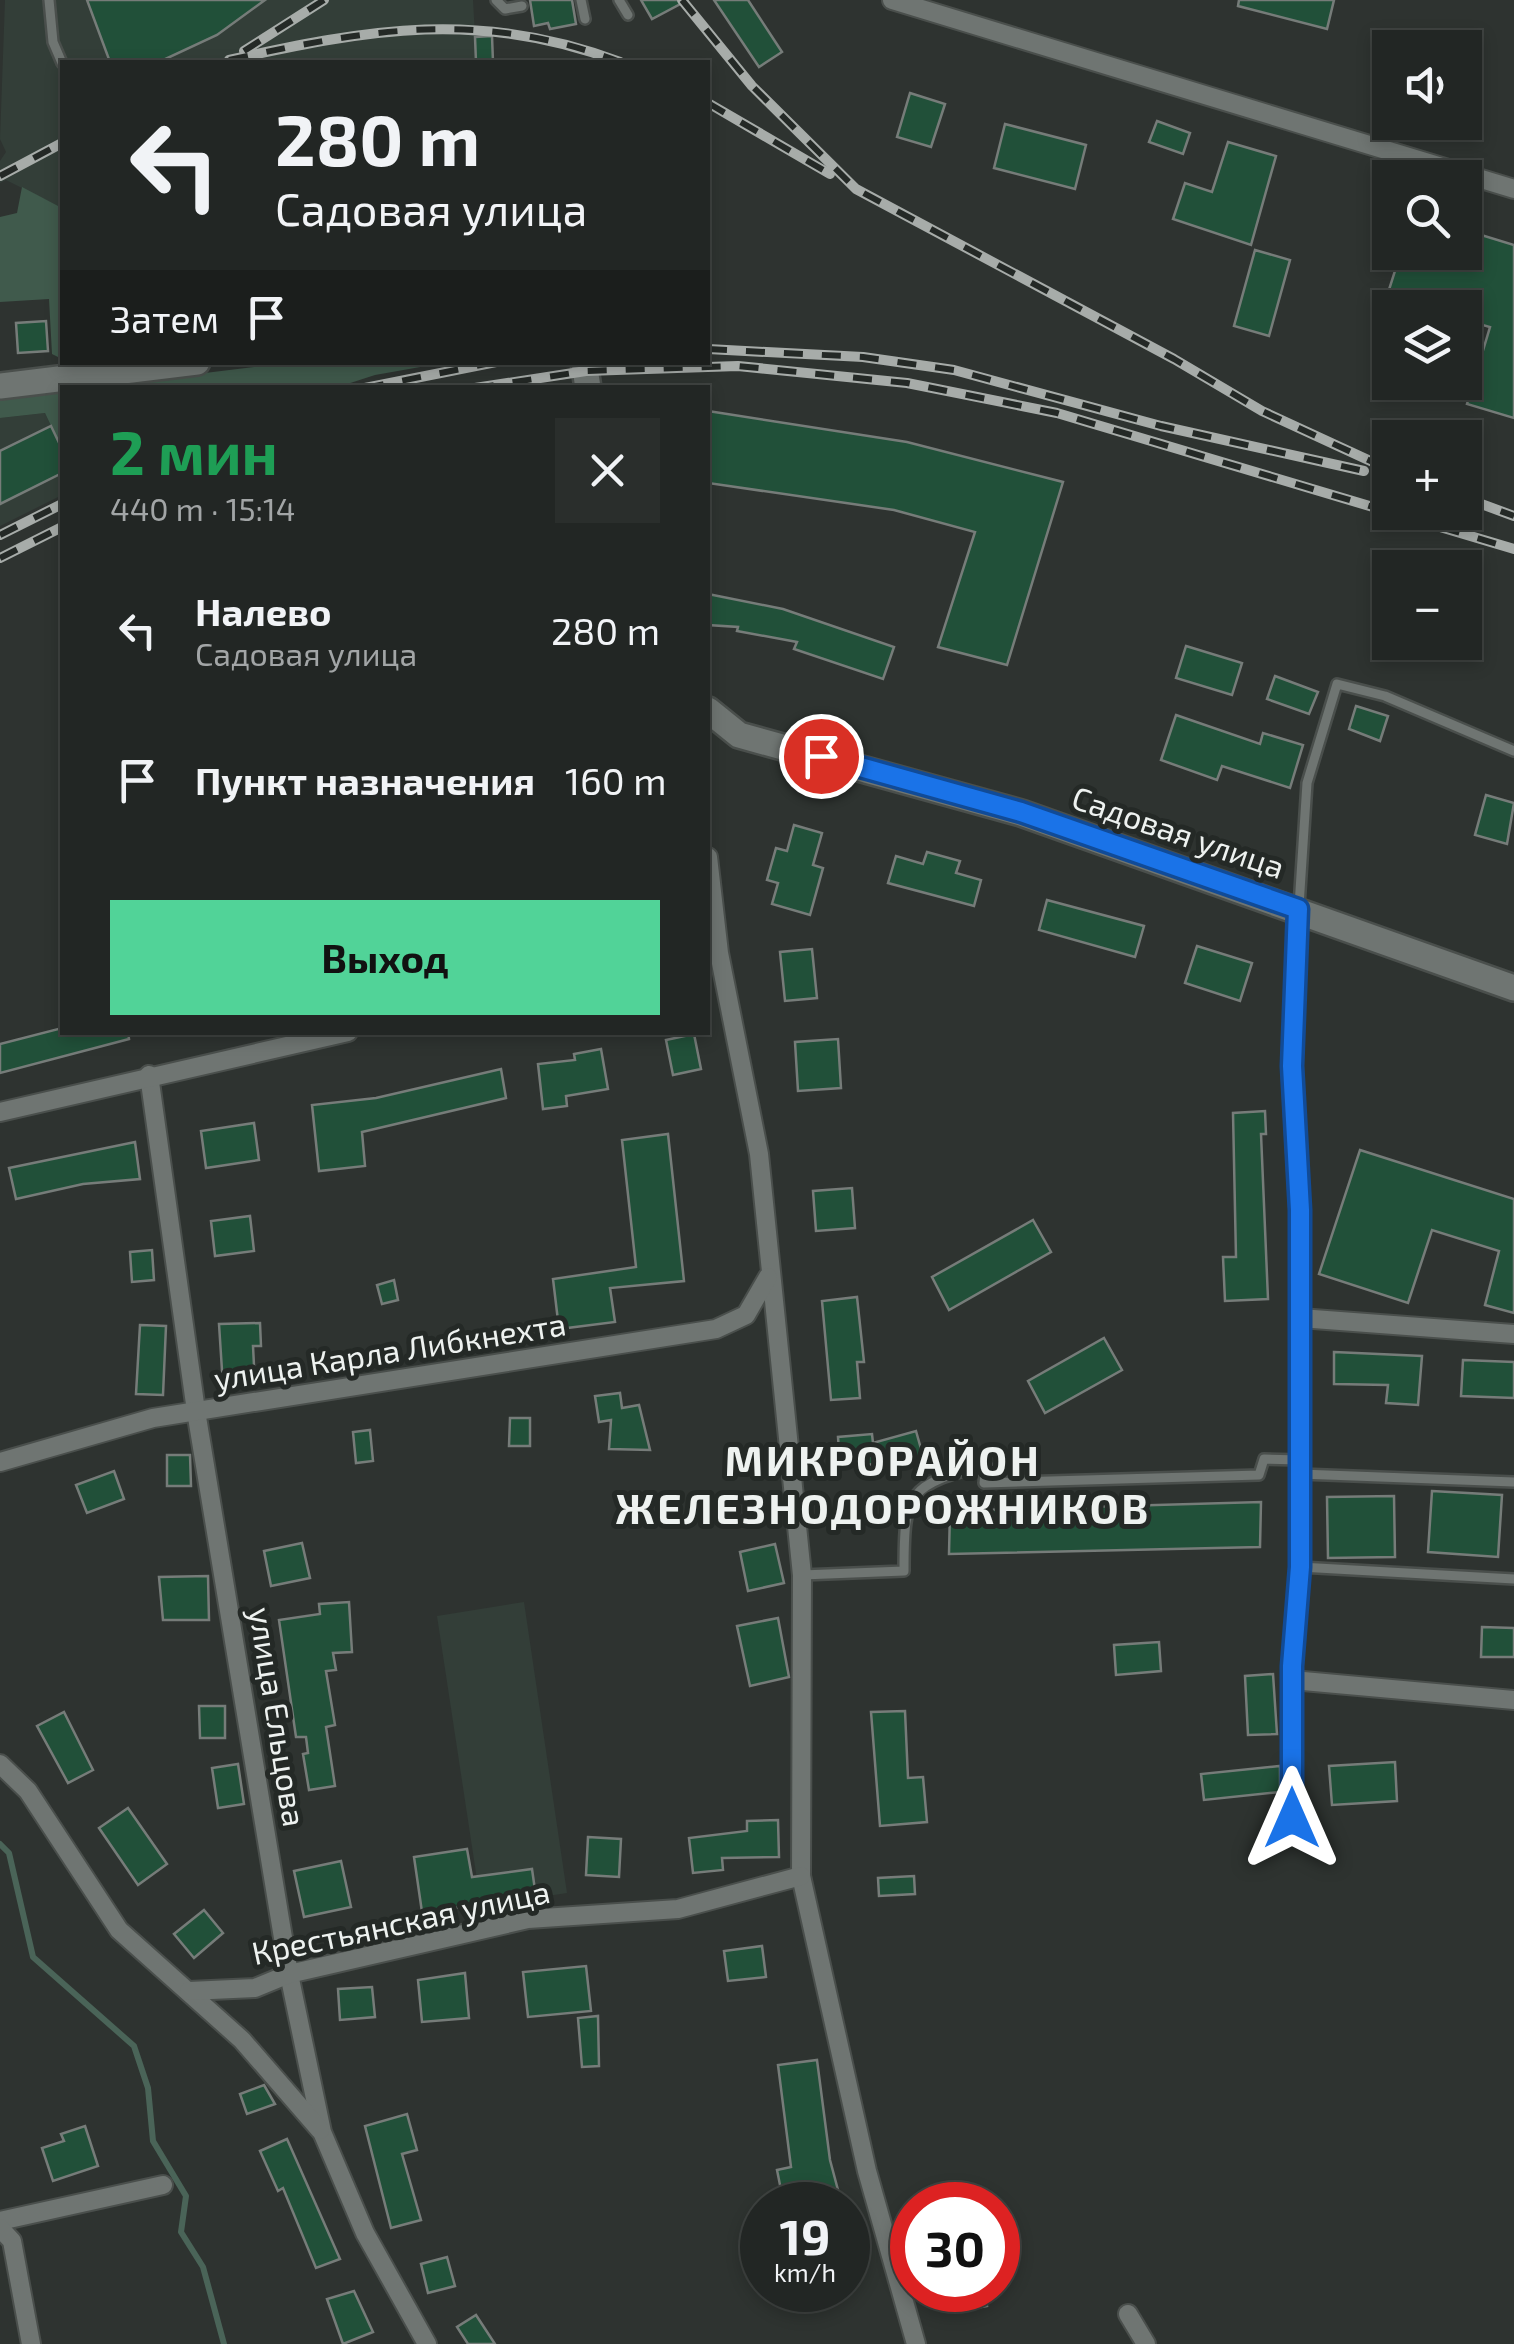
<!DOCTYPE html>
<html lang="ru">
<head>
<meta charset="utf-8">
<style>
  body { margin:0; font-family:"Exo 2",sans-serif; background:#2a2e2c; color:#f1f3f6; height:100vh; display:flex; flex-direction:column; font-size:38px; white-space:nowrap }
  * { box-sizing:border-box; margin:0 }
  p { font-size:32px; color:#a2a5a6 }
  .icon { flex:none; width:55px; height:55px; fill:none; stroke:currentColor; stroke-width:2; stroke-linecap:round; stroke-linejoin:round }
  .map { position:relative; flex:1; overflow:hidden }
  .sheet { position:absolute; left:60px; top:385px; width:650px; height:650px; display:flex; flex-direction:column; background:#222624; border-radius:0px; box-shadow:0 5px 15px #0003,0 0 0 2px #3f4341 }
  .sheet>* { flex:none }
  .top-card { position:absolute; left:60px; top:60px; width:650px; height:305px; border-radius:0px; box-shadow:0 5px 15px #0003,0 0 0 2px #3f4341; background:#222624; color:#f1f3f6; overflow:hidden }
  .tools { position:absolute; left:1372px; top:30px; display:grid; gap:20px }
  .tools a { display:grid; place-items:center; width:110px; height:110px; border-radius:0px; background:#222624; box-shadow:0 5px 15px #0003,0 0 0 2px #3f4341; font-size:50px }
  .speed { position:absolute; left:740px; top:2182px; display:flex; gap:20px; font-size:50px; font-weight:700; text-align:center }
  .speed>* { display:grid; place-content:center; width:130px; height:130px; border-radius:50%; background:#222624; box-shadow:0 5px 15px #0003,0 0 0 2px #3f4341; line-height:1 }
  .speed small { font-size:25px; font-weight:400 }
  .speed .limit { border:15px solid #d22; background:#fff; color:#111 }
  .pin { position:absolute; display:grid; place-items:center; width:85px; height:85px; color:#fff; margin:-42px; border:5px solid #fff; border-radius:50%; box-shadow:0 2px 10px #0007 }
  .me { position:absolute; width:110px; margin:-55px; rotate:0deg; stroke-linejoin:round; filter:drop-shadow(0 0 8px #0008) }
  .turn { display:flex; align-items:center; gap:35px; height:210px; padding:0 50px; font-size:45px }
  .turn .icon { width:130px; height:130px; stroke-width:2.5 }
  .turn b { display:block; font-size:70px; line-height:85px }
  .then { display:flex; align-items:center; height:95px; padding:0 50px; background:#0003; gap:20px; font-size:38px }
  .round { display:grid; place-items:center; flex:none; width:105px; height:105px; border-radius:0px; background:#2a2e2c }
  .overview { display:flex; align-items:center; justify-content:space-between; height:170px; padding:0 50px }
  h1 { font-size:60px; font-weight:700; line-height:75px; color:#1e9e55 }
  .button { display:flex; gap:20px; margin-top:auto; padding:20px 50px }
  .button a { flex:1; height:115px; border-radius:0px; background:#51d398; color:#111; font-size:40px; font-weight:700; line-height:115px; text-align:center }
  ul { padding:0; list-style:none }
  li { display:flex; align-items:center; gap:30px; height:150px; padding:0 50px }
  li div { flex:1 }
  li b { display:block; font-size:38px }
  li em { font-style:normal }
  .map>svg:first-child { display:block }
  .built { fill:#333e38 }
  .green { fill:#405a4c }
  .lines { fill:none; stroke-linecap:round; stroke-linejoin:round }
  .stream { stroke:#4a6458; stroke-width:6 }
  .building { fill:#215039; stroke:#767c79; stroke-width:2.5 }
  .lane-casing { stroke:#4a4f4c; stroke-width:14 }
  .street-casing { stroke:#4a4f4c; stroke-width:22 }
  .secondary-casing { stroke:#4a4f4c; stroke-width:30 }
  .lane { stroke:#6f7572; stroke-width:9 }
  .street { stroke:#6f7572; stroke-width:18 }
  .secondary { stroke:#6f7572; stroke-width:25 }
  .rail-casing { stroke:#a7aca9; stroke-width:10 }
  .rail { stroke:#242926; stroke-width:6; stroke-dasharray:19; stroke-linecap:butt }
  .route-casing { stroke:#114b97; stroke-width:25 }
  .route { stroke:#1a73e8; stroke-width:18 }
  .labels { text-anchor:middle; stroke-width:10; stroke-linejoin:round; paint-order:stroke }
  .street-label { font-size:32px; fill:#eef2f0; stroke:#242926 }
  .district-label { font-size:42px; font-weight:bold; letter-spacing:2.5px; fill:#eef2f0; stroke:#242926 }
</style>
</head>
<body>
<div class="map">
<svg width="1514" height="2344" viewBox="0 0 1514 2344">
  <rect width="100%" height="100%" fill="#2e3330"/>
  <!-- built -->
  <g class="built">
    <path d="M 5,0 L 473,0 L 475,36 L 492,36 L 493,62 L 62,62 L 62,208 L 6,180 L 0,183 L 0,161 L 6,152 L 0,139 Z"/>
    <path d="M 45,413 L 62,449 L 62,495 L 0,526 L 0,418 Z"/>
    <path d="M 524,1602 L 567,1893 L 481,1906 L 437,1616 Z"/>
  </g>
  <!-- green -->
  <g class="green">
    <path d="M 22,187 L 62,208 L 62,359 L 52,354 L 49,299 L 0,302 L 0,217 L 17,213 Z"/>
    <path d="M 286,363 L 443,363 L 375,375 L 338,387 L 82,388 Z"/>
    <path d="M 62,390 L 62,449 L 45,413 L 0,418 L 0,397 Z"/>
  </g>
  <g class="lines">
    <!-- stream -->
    <path class="stream" d="M 0,1844 L 9,1853 L 33,1957 L 134,2046 L 148,2088 L 153,2141 L 186,2196 L 181,2232 L 203,2267 L 224,2344"/>
  </g>
  <!-- building -->
  <g class="building">
    <path d="M 87,0 L 265,0 L 217,35 L 159,62 L 110,62 Z"/>
    <path d="M 530,0 L 572,0 L 576,24 L 550,29 L 548,23 L 534,26 Z"/>
    <path d="M 641,0 L 688,0 L 652,19 Z"/>
    <path d="M 714,0 L 748,0 L 782,52 L 759,67 Z"/>
    <path d="M 1239,0 L 1334,0 L 1327,29 L 1238,6 Z"/>
    <path d="M 492,36 L 493,62 L 476,62 L 475,37 Z"/>
    <path d="M 910,93 L 945,104 L 931,147 L 897,137 Z"/>
    <path d="M 1157,121 L 1190,133 L 1183,154 L 1149,142 Z"/>
    <path d="M 1005,124 L 1086,145 L 1075,189 L 994,168 Z"/>
    <path d="M 1228,142 L 1276,156 L 1251,245 L 1173,219 L 1185,183 L 1212,192 Z"/>
    <path d="M 1465,230 L 1514,245 L 1514,418 L 1467,404 L 1490,327 L 1465,320 L 1465,308 L 1426,308 L 1387,296 L 1401,252 L 1465,252 Z"/>
    <path d="M 1255,250 L 1290,260 L 1269,336 L 1234,326 Z"/>
    <path d="M 46,321 L 48,351 L 18,353 L 16,323 Z"/>
    <path d="M 708,411 L 907,442 L 1063,482 L 1007,665 L 938,647 L 975,532 L 894,510 L 708,483 Z"/>
    <path d="M 51,426 L 62,449 L 62,473 L 0,504 L 0,451 Z"/>
    <path d="M 708,594 L 783,609 L 894,647 L 883,679 L 794,649 L 797,642 L 737,631 L 738,627 L 708,625 Z"/>
    <path d="M 1186,646 L 1242,663 L 1232,695 L 1176,678 Z"/>
    <path d="M 1275,676 L 1318,692 L 1309,714 L 1267,699 Z"/>
    <path d="M 1356,706 L 1388,716 L 1380,741 L 1349,729 Z"/>
    <path d="M 1176,715 L 1260,744 L 1263,733 L 1303,745 L 1290,788 L 1222,766 L 1217,780 L 1161,760 Z"/>
    <path d="M 1486,795 L 1514,803 L 1507,844 L 1475,835 Z"/>
    <path d="M 794,825 L 822,833 L 813,865 L 823,868 L 810,915 L 772,904 L 778,883 L 767,880 L 776,848 L 787,851 Z"/>
    <path d="M 927,852 L 960,861 L 956,873 L 981,880 L 974,906 L 888,883 L 896,856 L 923,864 Z"/>
    <path d="M 1047,900 L 1144,926 L 1135,957 L 1039,930 Z"/>
    <path d="M 1197,946 L 1252,963 L 1240,1001 L 1185,983 Z"/>
    <path d="M 812,949 L 817,998 L 785,1001 L 780,952 Z"/>
    <path d="M 62,1028 L 62,1032 L 128,1032 L 129,1039 L 0,1073 L 0,1044 Z"/>
    <path d="M 694,1034 L 701,1069 L 673,1075 L 666,1040 Z"/>
    <path d="M 838,1039 L 841,1088 L 798,1091 L 795,1042 Z"/>
    <path d="M 601,1049 L 608,1089 L 566,1096 L 567,1106 L 543,1109 L 538,1064 L 575,1060 L 574,1054 Z"/>
    <path d="M 501,1069 L 506,1098 L 362,1132 L 365,1166 L 319,1171 L 312,1105 L 376,1098 Z"/>
    <path d="M 1265,1111 L 1266,1134 L 1261,1134 L 1268,1299 L 1225,1301 L 1223,1257 L 1236,1257 L 1233,1113 Z"/>
    <path d="M 254,1123 L 259,1160 L 206,1168 L 201,1131 Z"/>
    <path d="M 668,1134 L 684,1281 L 610,1288 L 615,1322 L 559,1329 L 553,1279 L 636,1267 L 622,1140 Z"/>
    <path d="M 135,1142 L 140,1179 L 83,1184 L 16,1199 L 9,1168 Z"/>
    <path d="M 1360,1150 L 1514,1199 L 1514,1313 L 1485,1305 L 1499,1251 L 1432,1230 L 1408,1303 L 1319,1274 Z"/>
    <path d="M 852,1188 L 855,1228 L 816,1231 L 813,1191 Z"/>
    <path d="M 250,1216 L 254,1251 L 215,1256 L 211,1221 Z"/>
    <path d="M 1033,1220 L 1051,1252 L 949,1310 L 932,1277 Z"/>
    <path d="M 152,1250 L 154,1280 L 132,1282 L 130,1252 Z"/>
    <path d="M 394,1280 L 398,1300 L 382,1304 L 377,1285 Z"/>
    <path d="M 857,1297 L 864,1362 L 857,1362 L 860,1398 L 831,1400 L 822,1301 Z"/>
    <path d="M 260,1323 L 261,1346 L 253,1346 L 255,1385 L 223,1386 L 219,1324 Z"/>
    <path d="M 140,1325 L 166,1326 L 163,1395 L 136,1394 Z"/>
    <path d="M 1104,1338 L 1122,1370 L 1045,1413 L 1028,1381 Z"/>
    <path d="M 1334,1352 L 1422,1356 L 1418,1405 L 1386,1403 L 1388,1385 L 1334,1384 Z"/>
    <path d="M 1463,1360 L 1514,1362 L 1514,1398 L 1461,1396 Z"/>
    <path d="M 620,1393 L 622,1408 L 639,1405 L 650,1450 L 609,1449 L 611,1420 L 599,1422 L 595,1396 Z"/>
    <path d="M 510,1418 L 530,1418 L 530,1446 L 509,1446 Z"/>
    <path d="M 370,1430 L 373,1461 L 356,1463 L 353,1432 Z"/>
    <path d="M 916,1431 L 923,1456 L 898,1463 L 840,1466 L 838,1437 L 872,1434 L 873,1443 Z"/>
    <path d="M 167,1455 L 190,1455 L 191,1486 L 167,1486 Z"/>
    <path d="M 114,1471 L 124,1499 L 87,1513 L 76,1485 Z"/>
    <path d="M 1432,1491 L 1502,1495 L 1498,1557 L 1428,1552 Z"/>
    <path d="M 1394,1496 L 1395,1557 L 1328,1558 L 1327,1497 Z"/>
    <path d="M 1261,1502 L 1260,1547 L 949,1554 L 950,1511 Z"/>
    <path d="M 302,1543 L 310,1578 L 271,1586 L 264,1551 Z"/>
    <path d="M 775,1544 L 784,1583 L 748,1591 L 740,1552 Z"/>
    <path d="M 208,1576 L 209,1620 L 163,1620 L 159,1577 Z"/>
    <path d="M 349,1602 L 352,1652 L 333,1653 L 336,1670 L 326,1671 L 335,1725 L 326,1727 L 335,1786 L 309,1790 L 303,1754 L 308,1753 L 306,1737 L 296,1737 L 279,1620 L 320,1614 L 319,1604 Z"/>
    <path d="M 778,1618 L 789,1677 L 750,1686 L 737,1626 Z"/>
    <path d="M 1482,1627 L 1514,1628 L 1514,1657 L 1481,1657 Z"/>
    <path d="M 1159,1642 L 1161,1671 L 1116,1675 L 1114,1645 Z"/>
    <path d="M 1273,1674 L 1277,1734 L 1248,1735 L 1245,1676 Z"/>
    <path d="M 199,1706 L 225,1706 L 225,1738 L 200,1738 Z"/>
    <path d="M 905,1711 L 908,1778 L 923,1777 L 927,1822 L 880,1826 L 871,1712 Z"/>
    <path d="M 64,1712 L 93,1770 L 68,1783 L 37,1726 Z"/>
    <path d="M 1395,1762 L 1397,1801 L 1332,1805 L 1329,1766 Z"/>
    <path d="M 238,1764 L 244,1804 L 218,1808 L 212,1768 Z"/>
    <path d="M 1280,1766 L 1280,1792 L 1204,1800 L 1201,1774 Z"/>
    <path d="M 128,1808 L 167,1864 L 138,1885 L 99,1828 Z"/>
    <path d="M 778,1820 L 779,1857 L 722,1858 L 723,1870 L 693,1873 L 689,1838 L 747,1831 L 747,1821 Z"/>
    <path d="M 588,1837 L 621,1839 L 619,1877 L 586,1875 Z"/>
    <path d="M 467,1849 L 472,1877 L 532,1869 L 536,1897 L 422,1912 L 414,1857 Z"/>
    <path d="M 341,1861 L 351,1907 L 304,1917 L 294,1871 Z"/>
    <path d="M 914,1876 L 915,1894 L 879,1896 L 878,1878 Z"/>
    <path d="M 204,1910 L 223,1933 L 194,1958 L 174,1934 Z"/>
    <path d="M 762,1946 L 766,1977 L 728,1981 L 724,1951 Z"/>
    <path d="M 586,1966 L 591,2011 L 528,2017 L 523,1972 Z"/>
    <path d="M 465,1973 L 469,2018 L 422,2022 L 418,1980 Z"/>
    <path d="M 372,1987 L 375,2017 L 340,2020 L 338,1989 Z"/>
    <path d="M 598,2016 L 599,2066 L 582,2067 L 578,2018 Z"/>
    <path d="M 817,2060 L 830,2160 L 842,2205 L 784,2205 L 777,2170 L 791,2167 L 778,2065 Z"/>
    <path d="M 264,2085 L 275,2104 L 247,2114 L 240,2094 Z"/>
    <path d="M 407,2114 L 417,2150 L 402,2154 L 421,2220 L 391,2228 L 365,2126 Z"/>
    <path d="M 85,2126 L 98,2166 L 53,2181 L 42,2148 L 64,2141 L 61,2134 Z"/>
    <path d="M 287,2139 L 340,2259 L 316,2268 L 283,2188 L 278,2191 L 260,2151 Z"/>
    <path d="M 447,2257 L 455,2286 L 428,2293 L 421,2264 Z"/>
    <path d="M 956,2290 L 984,2290 L 987,2306 L 960,2311 Z"/>
    <path d="M 354,2291 L 373,2332 L 343,2344 L 327,2299 Z"/>
    <path d="M 476,2315 L 495,2344 L 468,2344 L 457,2327 Z"/>
  </g>
  <g class="lines">
    <defs>
      <g id="lane">
        <path d="M 49,0 L 53,42 L 62,63"/>
        <path d="M 496,0 L 505,9 L 522,6"/>
        <path d="M 581,0 L 585,19"/>
        <path d="M 619,0 L 628,15"/>
        <path d="M 1299,906 L 1307,783 L 1337,684 L 1385,696 L 1514,751"/>
        <path d="M 1300,1474 L 1514,1482"/>
        <path d="M 1300,1567 L 1514,1579"/>
        <path d="M 802,1575 L 904,1571 C 904,1491 908,1485 986,1465 L 984,1483 L 1259,1475 L 1264,1459 L 1300,1460"/>
      </g>
      <g id="street">
        <path d="M 892,0 L 1514,189"/>
        <path d="M 708,857 L 719,953 L 759,1154 L 802,1575 L 801,1876 L 867,2171 L 916,2344"/>
        <path d="M 149,1075 L 196,1411 L 289,1974 L 322,2132 L 365,2233 L 427,2344"/>
        <path d="M 0,1112 L 348,1032"/>
        <path d="M 1300,1318 L 1514,1334"/>
        <path d="M 0,1462 L 153,1418 L 716,1329 L 746,1315 L 768,1277"/>
        <path d="M 1292,1680 L 1514,1700"/>
        <path d="M 0,1764 L 28,1791 L 119,1930 L 242,2040 L 320,2130"/>
        <path d="M 1292,1818 L 1292,1666 L 1300,1567 L 1299,1210 L 1291,1066 L 1298,909"/>
        <path d="M 189,1991 L 255,1988 L 289,1974 L 528,1919 L 678,1909 L 801,1876"/>
        <path d="M 0,2221 L 163,2185"/>
        <path d="M 0,2228 L 12,2241 L 31,2344"/>
        <path d="M 1128,2314 L 1146,2344"/>
      </g>
      <g id="secondary">
        <path d="M 584,362 L 588,388"/>
        <path d="M 0,386 L 197,362"/>
        <path d="M 708,710 L 739,735 L 1021,813 L 1514,988"/>
      </g>
    </defs>
    <!-- lane casing -->
    <use href="#lane" class="lane-casing"/>
    <!-- street casing -->
    <use href="#street" class="street-casing"/>
    <!-- secondary casing -->
    <use href="#secondary" class="secondary-casing"/>
    <!-- lane -->
    <use href="#lane" class="lane"/>
    <!-- street -->
    <use href="#street" class="street"/>
    <!-- secondary -->
    <use href="#secondary" class="secondary"/>
    <defs>
      <g id="rail">
        <path d="M 682,0 L 752,86 L 856,189 L 1174,359 L 1262,411 L 1390,470"/>
        <path d="M 244,51 L 324,0"/>
        <path d="M 229,60 C 370,29 480,9 620,62"/>
        <path d="M 708,103 L 830,174"/>
        <path d="M 0,176 L 62,143"/>
        <path d="M 708,349 L 863,357 L 954,370 L 1161,426 L 1364,471"/>
        <path d="M 365,388 L 496,362"/>
        <path d="M 475,388 L 586,371 L 738,366 L 907,383 L 1057,413 L 1514,549"/>
        <path d="M 1465,498 L 1514,516"/>
        <path d="M 0,535 L 62,504"/>
        <path d="M 0,558 L 62,527"/>
      </g>
    </defs>
    <!-- rail casing -->
    <use href="#rail" class="rail-casing"/>
    <!-- rail -->
    <use href="#rail" class="rail"/>
  </g>
  <g class="lines">
    <defs>
      <path id="route" d="M 821,756 L 1021,812 L 1298,909 L 1292,1066 L 1300,1210 L 1300,1567 L 1292,1666 L 1292,1818"/>
    </defs>
    <!-- route casing -->
    <use href="#route" class="route-casing"/>
    <!-- route -->
    <use href="#route" class="route"/>
  </g>
  <g class="labels">
    <!-- street labels -->
    <g class="street-label">
      <text transform="translate(1178 833) rotate(19)" y="11">Садовая улица</text>
      <text transform="translate(390 1352) rotate(-9)" y="11">улица Карла Либкнехта</text>
      <text transform="translate(277 1717) rotate(81)" y="11">улица Ельцова</text>
      <text transform="translate(401 1923) rotate(-12)" y="11">Крестьянская улица</text>
    </g>
    <!-- district labels -->
    <g class="district-label">
      <text x="883" y="1476">МИКРОРАЙОН<tspan x="883" dy="48">ЖЕЛЕЗНОДОРОЖНИКОВ</tspan></text>
    </g>
  </g>
</svg>
<div class="tools">
<a><svg class="icon" aria-label="sound" viewBox="0 0 24 24"><path d="M4 9h4l5-4v14l-5-4H4zM17 9q2 3 0 6"/></svg></a>
<a><svg class="icon" aria-label="search" viewBox="0 0 24 24"><circle cx="10" cy="10" r="6"/><path d="M15 15l6 6"/></svg></a>
<a><svg class="icon" aria-label="layers" viewBox="0 0 24 24"><path d="M12 4l9 5-9 5-9-5zM3 14l9 5 9-5"/></svg></a>
<a>+</a>
<a>−</a>
</div>
<div class="speed"><div>19<small>km/h</small></div><div class="limit">30</div></div>
<div class="pin" style="left:821px;top:756px;background:#d93025"><svg class="icon" aria-label="arrive" viewBox="0 0 24 24"><path d="M6 21V4h12l-3 4 3 4H6"/></svg></div>
<svg class="me" style="left:1292px;top:1818px" viewBox="-20 -20 40 40"><path d="M0-17L14 15 0 8-14 15z" fill="#1a73e8" stroke="#fff" stroke-width="4"/></svg>
<div class="top-card">
<div class="turn"><svg class="icon" aria-label="left" viewBox="0 0 24 24"><path d="M17 20v-9H6M10 6l-5 5 5 5"/></svg><div><b>280 m</b>Садовая улица</div></div>
<div class="then">Затем<svg class="icon" aria-label="arrive" viewBox="0 0 24 24"><path d="M6 21V4h12l-3 4 3 4H6"/></svg></div>
</div>
<section class="sheet">
<div class="overview"><div><h1>2 мин</h1><p>440 m · 15:14</p></div><a class="round"><svg class="icon" aria-label="close" viewBox="0 0 24 24"><path d="M6 6l12 12M18 6L6 18"/></svg></a></div>
<ul>
<li><svg class="icon" aria-label="left" viewBox="0 0 24 24"><path d="M17 20v-9H6M10 6l-5 5 5 5"/></svg><div><b>Налево</b><p>Садовая улица</p></div><em>280 m</em></li>
<li><svg class="icon" aria-label="arrive" viewBox="0 0 24 24"><path d="M6 21V4h12l-3 4 3 4H6"/></svg><div><b>Пункт назначения</b></div><em>160 m</em></li>
</ul>
<div class="button"><a>Выход</a></div>
</section>
</div>
</body>
</html>
